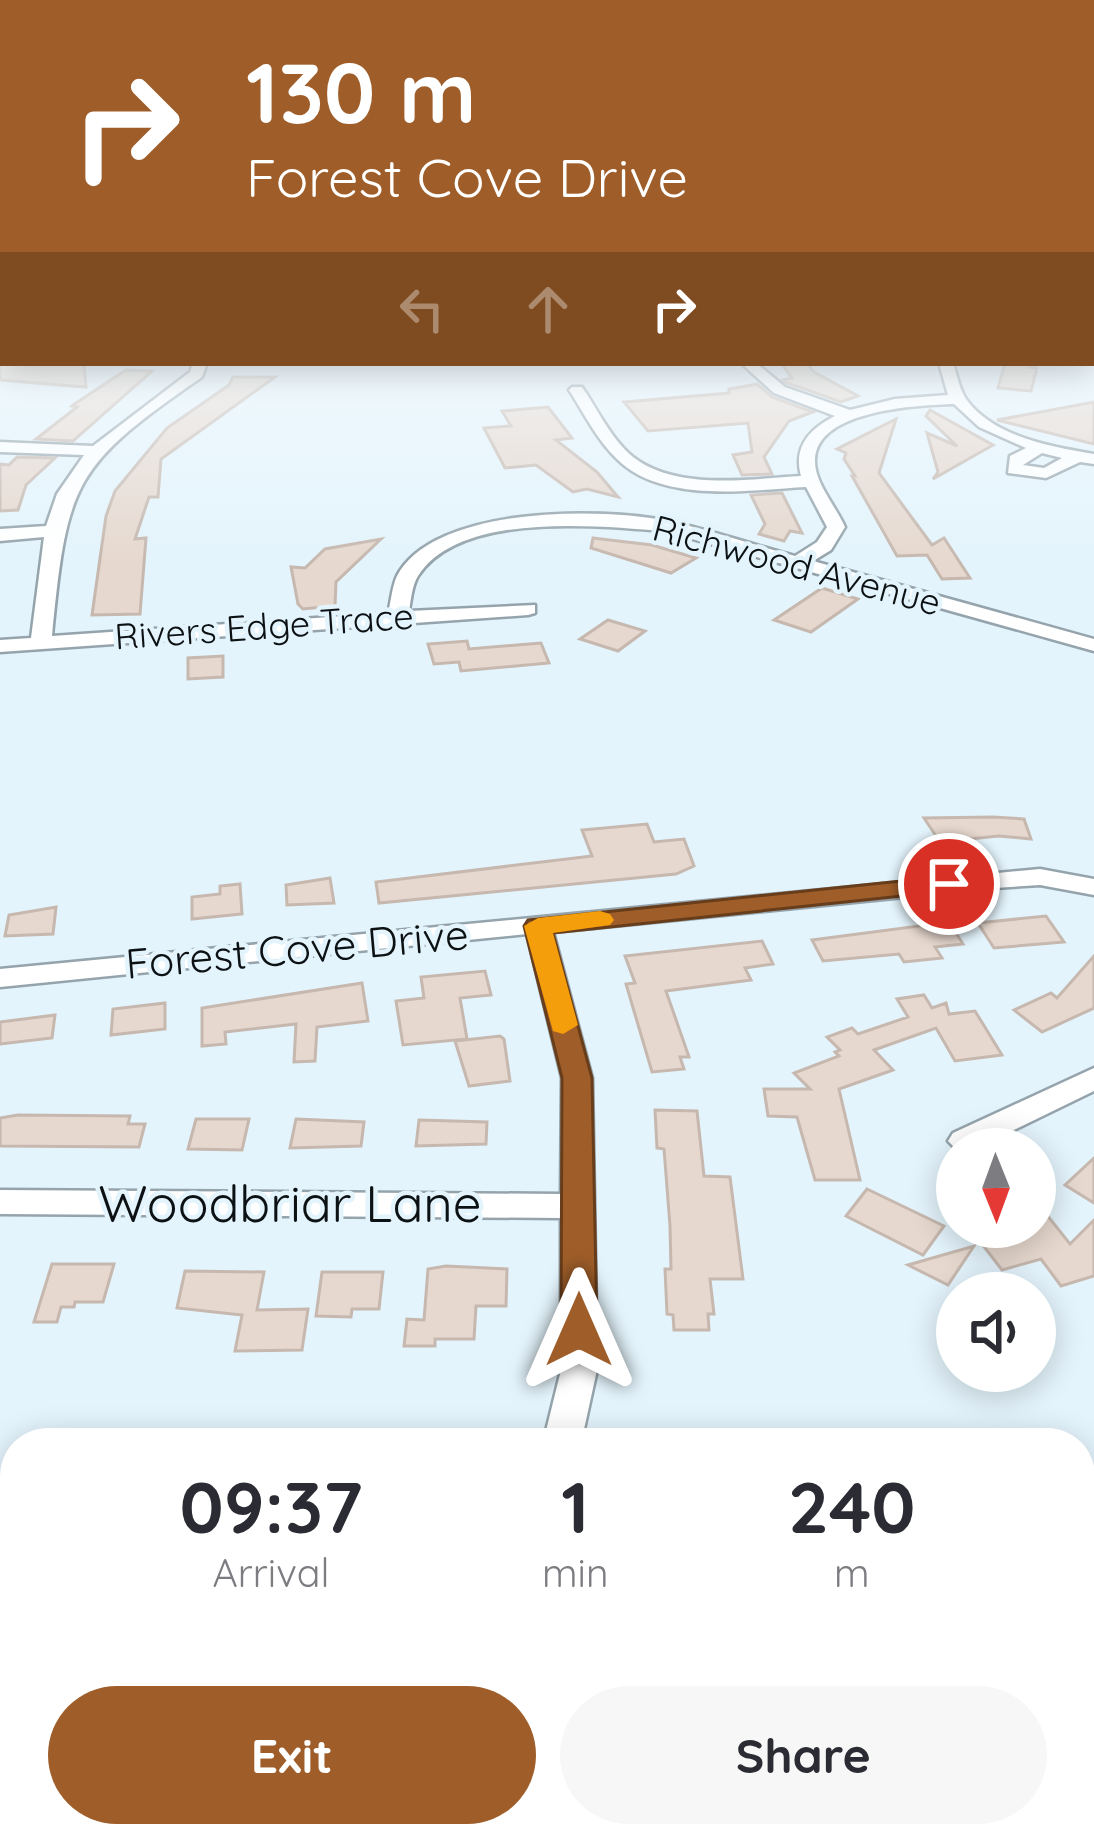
<!DOCTYPE html>
<html lang="en">
<head>
<meta charset="utf-8">
<style>
  body { margin:0; font-family:Quicksand,sans-serif; background:#f7f7f7; color:#2b2b33; height:100vh; display:flex; flex-direction:column; font-size:45px; white-space:nowrap }
  * { box-sizing:border-box; margin:0 }
  p { font-size:39px; color:#7c7c81 }
  .icon { flex:none; width:66px; height:66px; fill:none; stroke:currentColor; stroke-width:2; stroke-linecap:round; stroke-linejoin:round }
  .map { position:relative; flex:1; overflow:hidden }
  .details { position:absolute; left:0px; top:1428px; width:1095px; height:420px; display:flex; flex-direction:column; background:#fff; border-radius:48px 48px 0 0; box-shadow:0 6px 30px #0003 }
  .details>* { flex:none }
  .hud { position:absolute; left:0px; top:0px; width:1095px; height:366px; box-shadow:0 6px 30px #0003; background:#9f5e29; color:#fff; overflow:hidden }
  .needle { width:78px; rotate:179deg }
  .fabs { position:absolute; left:936px; top:1128px; display:grid; gap:24px }
  .fabs a { display:grid; place-items:center; width:120px; height:120px; border-radius:50%; background:#fff; box-shadow:0 6px 30px #0003; font-size:60px }
  .pin { position:absolute; display:grid; place-items:center; width:102px; height:102px; color:#fff; margin:-51px; border:6px solid #fff; border-radius:50%; box-shadow:0 3px 12px #0007 }
  .me { position:absolute; width:132px; margin:-66px; rotate:0deg; stroke-linejoin:round; filter:drop-shadow(0 0 9px #0008) }
  .turn { display:flex; align-items:center; gap:42px; height:252px; padding:0 48px; font-size:54px }
  .turn .icon { width:156px; height:156px; stroke-width:2.5 }
  .turn b { display:block; font-size:84px; line-height:102px }
  .lanes { display:flex; align-items:center; height:114px; padding:0 48px; background:#0003; justify-content:center; gap:60px; direction:ltr }
  .lanes .off { opacity:.35 }
  .eta { display:flex; justify-content:space-evenly; align-items:center; height:204px; text-align:center }
  .eta b { font-size:72px; font-weight:700; line-height:84px }
  .button { display:flex; gap:24px; margin-top:auto; padding:24px 48px }
  .button a { flex:1; height:138px; border-radius:72px; background:#9f5e29; color:#fff; font-size:48px; font-weight:700; line-height:138px; text-align:center }
  .button a+a { background:#f7f7f7; color:#2b2b33 }
  .map>svg:first-child { display:block }
  .building { fill:#e6d8ce; stroke:#c6b8af; stroke-width:3 }
  .lines { fill:none; stroke-linecap:round; stroke-linejoin:round }
  .minor-casing { stroke:#95a4ac; stroke-width:5 }
  .minor { fill:#fff; fill-rule:evenodd }
  .route { fill:#9f5e29; stroke:#673d1b; stroke-width:3 }
  .slow { fill:#f59e0b }
  .labels { text-anchor:middle; stroke-width:9; stroke-linejoin:round; paint-order:stroke }
  .far-street-label { font-size:36px; fill:#0c1114; stroke:#e4f4fc }
  .street-label { font-size:42px; fill:#0c1114; stroke:#e4f4fc }
  .near-street-label { font-size:51px; fill:#0c1114; stroke:#e4f4fc }
</style>
</head>
<body>
<div class="map">
<svg width="1094" height="1848" viewBox="0 0 1094 1848">
  <rect width="100%" height="100%" fill="#e4f4fc"/>
  <!-- building -->
  <g class="building">
    <path d="M 0,363 L 84,363 L 86,387 L 0,380 Z"/>
    <path d="M 781,363 L 807,363 L 814,372 L 858,396 L 841,402 L 787,383 L 783,380 L 792,378 Z"/>
    <path d="M 1005,363 L 1031,363 L 1029,367 L 1037,368 L 1031,391 L 998,388 Z"/>
    <path d="M 126,370 L 152,371 L 73,441 L 36,439 L 77,407 L 72,406 L 76,403 Z"/>
    <path d="M 233,377 L 275,377 L 161,459 L 158,497 L 149,497 L 135,539 L 146,538 L 140,614 L 92,615 L 106,516 L 115,491 L 167,428 L 229,385 Z"/>
    <path d="M 757,384 L 772,397 L 813,412 L 789,421 L 764,457 L 772,474 L 742,475 L 733,455 L 752,452 L 748,423 L 648,431 L 624,402 L 729,393 L 729,389 Z"/>
    <path d="M 1094,402 L 1094,444 L 997,420 Z"/>
    <path d="M 548,407 L 572,438 L 556,440 L 597,472 L 618,497 L 587,489 L 573,492 L 536,465 L 505,468 L 484,428 L 511,426 L 502,411 Z"/>
    <path d="M 930,410 L 993,445 L 933,479 L 938,472 L 927,433 L 957,446 L 926,416 Z"/>
    <path d="M 896,419 L 879,473 L 932,545 L 944,538 L 970,578 L 942,579 L 927,555 L 897,556 L 852,476 L 855,476 L 844,459 L 846,453 L 837,449 Z"/>
    <path d="M 17,457 L 55,458 L 26,485 L 18,510 L 0,511 L 0,464 L 9,465 Z"/>
    <path d="M 782,493 L 802,533 L 790,531 L 784,541 L 759,534 L 765,524 L 751,495 Z"/>
    <path d="M 593,538 L 652,545 L 696,558 L 671,573 L 591,548 Z"/>
    <path d="M 381,539 L 336,582 L 335,606 L 303,609 L 298,604 L 291,567 L 305,568 L 325,549 Z"/>
    <path d="M 822,588 L 858,599 L 811,632 L 774,620 Z"/>
    <path d="M 608,620 L 645,631 L 618,651 L 580,639 Z"/>
    <path d="M 467,641 L 469,649 L 541,643 L 549,663 L 461,671 L 459,662 L 434,664 L 428,644 Z"/>
    <path d="M 223,656 L 223,677 L 188,679 L 188,658 Z"/>
    <path d="M 993,817 L 1024,819 L 1031,839 L 999,836 L 940,842 L 924,818 Z"/>
    <path d="M 647,824 L 654,842 L 684,839 L 694,866 L 676,874 L 379,903 L 376,882 L 592,856 L 582,830 Z"/>
    <path d="M 330,878 L 334,903 L 287,905 L 286,885 Z"/>
    <path d="M 240,884 L 242,914 L 192,919 L 192,897 L 220,894 L 220,886 Z"/>
    <path d="M 56,907 L 53,934 L 5,936 L 9,915 Z"/>
    <path d="M 1046,916 L 1064,942 L 994,948 L 978,923 Z"/>
    <path d="M 949,922 L 963,944 L 935,947 L 942,958 L 904,962 L 899,954 L 823,961 L 812,940 Z"/>
    <path d="M 762,941 L 773,964 L 745,968 L 751,980 L 666,991 L 689,1057 L 680,1057 L 684,1069 L 652,1072 L 626,984 L 635,983 L 625,956 Z"/>
    <path d="M 1094,956 L 1094,1008 L 1042,1032 L 1014,1010 L 1051,993 L 1057,998 Z"/>
    <path d="M 485,971 L 491,995 L 460,998 L 467,1039 L 403,1045 L 396,1001 L 424,998 L 421,977 Z"/>
    <path d="M 362,983 L 368,1021 L 317,1027 L 315,1061 L 294,1062 L 296,1024 L 225,1032 L 226,1044 L 202,1046 L 202,1008 Z"/>
    <path d="M 924,995 L 932,1008 L 946,1003 L 949,1014 L 975,1011 L 1002,1055 L 955,1061 L 936,1028 L 874,1050 L 893,1070 L 839,1089 L 860,1180 L 815,1180 L 797,1117 L 768,1116 L 764,1089 L 810,1089 L 794,1073 L 839,1056 L 835,1052 L 840,1050 L 827,1037 L 852,1028 L 858,1034 L 908,1017 L 897,999 Z"/>
    <path d="M 165,1003 L 165,1029 L 111,1035 L 113,1009 Z"/>
    <path d="M 55,1015 L 52,1038 L 0,1044 L 0,1022 Z"/>
    <path d="M 500,1036 L 504,1039 L 510,1081 L 469,1086 L 455,1041 Z"/>
    <path d="M 655,1110 L 697,1111 L 704,1176 L 730,1177 L 743,1279 L 710,1279 L 714,1314 L 708,1314 L 709,1330 L 674,1330 L 673,1315 L 667,1314 L 665,1269 L 671,1269 L 670,1226 L 664,1149 L 657,1148 Z"/>
    <path d="M 18,1115 L 130,1116 L 128,1124 L 145,1124 L 139,1147 L 0,1146 L 0,1118 Z"/>
    <path d="M 196,1119 L 249,1119 L 242,1150 L 188,1149 Z"/>
    <path d="M 296,1119 L 364,1122 L 361,1146 L 290,1148 Z"/>
    <path d="M 419,1120 L 487,1122 L 486,1144 L 416,1146 Z"/>
    <path d="M 1094,1158 L 1094,1203 L 1065,1185 Z"/>
    <path d="M 867,1189 L 944,1226 L 923,1255 L 846,1216 Z"/>
    <path d="M 1035,1200 L 1070,1244 L 1094,1220 L 1094,1276 L 1061,1286 L 1041,1259 L 1002,1270 L 982,1244 L 1003,1238 L 994,1227 L 1035,1227 Z"/>
    <path d="M 974,1246 L 948,1285 L 908,1265 Z"/>
    <path d="M 52,1264 L 114,1264 L 103,1302 L 75,1302 L 74,1307 L 61,1307 L 57,1322 L 34,1322 Z"/>
    <path d="M 446,1266 L 507,1269 L 506,1306 L 476,1306 L 474,1339 L 435,1339 L 435,1346 L 404,1346 L 407,1319 L 424,1320 L 428,1269 Z"/>
    <path d="M 185,1271 L 264,1272 L 257,1310 L 308,1309 L 302,1350 L 235,1351 L 242,1315 L 177,1308 Z"/>
    <path d="M 322,1272 L 383,1272 L 379,1309 L 352,1309 L 351,1317 L 316,1316 Z"/>
  </g>
  <g class="lines">
    <defs>
      <g id="minor">
        <rect x="1092" y="325" width="2" height="9"/>
        <path d="M 193,363 L 207,363 L 202,377 C 73,466 67,482 52,636 L 388,613 C 391,602 392,586 397,576 C 434,506 601,507 668,521 C 711,530 753,545 795,556 L 817,542 L 827,527 L 806,487 C 749,490 662,504 617,459 C 597,440 584,413 569,390 L 572,387 L 582,387 C 598,410 611,439 633,457 C 677,491 749,479 801,476 C 793,447 809,429 835,416 L 774,393 L 741,363 L 756,363 L 785,387 L 850,410 L 895,399 L 948,395 L 939,363 L 953,363 C 957,375 959,388 966,399 C 993,437 1052,447 1094,454 L 1094,464 L 1080,462 L 1046,478 L 1008,473 L 1010,456 L 1026,448 L 979,427 L 954,404 C 918,405 816,410 815,460 C 814,482 835,505 845,527 L 831,550 L 813,561 L 1094,639 L 1094,651 L 664,531 C 597,526 460,511 418,576 C 412,585 411,600 409,611 L 535,605 L 535,613 L 528,615 L 0,652 L 0,640 L 31,638 L 44,537 L 0,541 L 0,529 L 46,526 L 57,494 L 84,455 L 0,452 L 0,442 L 93,446 L 190,372 ZM 1042,453 L 1062,458 L 1044,468 L 1023,465 Z"/>
        <path d="M 1040,869 L 1094,879 L 1094,895 L 1040,885 L 995,888 L 553,932 L 592,1078 L 597,1370 L 581,1443 L 543,1443 L 561,1370 L 561,1218 L 0,1214 L 0,1190 L 561,1194 L 562,1078 L 527,934 L 0,987 L 0,969 Z"/>
        <path d="M 1094,1068 L 1094,1091 L 975,1149 L 957,1150 L 948,1141 L 953,1133 Z"/>
        <path d="M 1094,1649 L 1094,1713 L 1080,1719 L 1080,1655 Z"/>
        <path d="M 202,1833 L 256,1833 L 249,1848 L 195,1848 Z"/>
        <path d="M 986,1833 L 1034,1833 L 1027,1848 L 979,1848 Z"/>
      </g>
    </defs>
    <!-- minor casing -->
    <use href="#minor" class="minor-casing"/>
    <!-- minor -->
    <use href="#minor" class="minor"/>
  </g>
  <!-- sky -->
  <linearGradient id="sky" x2="0" y2="1"><stop stop-color="#7cb1d9"/><stop offset="0.54" stop-color="#f3fafe"/><stop offset="1" stop-color="#f3fafe" stop-opacity="0"/></linearGradient>
  <rect width="1094" height="562" fill="url(#sky)"/>
  <!-- route -->
  <path class="route" d="M 949,876 L 959,879 L 962,884 L 959,890 L 553,933 L 592,1078 L 597,1330 L 592,1340 L 579,1344 L 566,1340 L 561,1330 L 562,1078 L 524,926 L 528,920 Z"/>
  <!-- slow -->
  <path class="slow" d="M 600,911 L 610,914 L 614,920 L 610,925 L 553,933 L 578,1025 L 563,1034 L 553,1031 L 524,926 L 538,918 Z"/>
  <g class="labels">
    <!-- far-street labels -->
    <g class="far-street-label">
      <text transform="translate(797 565) rotate(15)" y="13">Richwood Avenue</text>
      <text transform="translate(264 626) rotate(-4)" y="13">Rivers Edge Trace</text>
    </g>
    <!-- street labels -->
    <g class="street-label">
      <text transform="translate(297 949) rotate(-5)" y="15">Forest Cove Drive</text>
    </g>
    <!-- near-street labels -->
    <g class="near-street-label">
      <text x="290" y="1222">Woodbriar Lane</text>
    </g>
  </g>
</svg>
<div class="fabs">
<a><svg class="needle" viewBox="-14 -14 28 28"><path d="M0-13l5 13h-10z" fill="#e53935"/><path d="M0 13l5-13h-10z" fill="#7c7c81"/></svg></a>
<a><svg class="icon" aria-label="sound" viewBox="0 0 24 24"><path d="M4 9h4l5-4v14l-5-4H4zM17 9q2 3 0 6"/></svg></a>
</div>
<div class="pin" style="left:949px;top:884px;background:#d93025"><svg class="icon" aria-label="arrive" viewBox="0 0 24 24"><path d="M6 21V4h12l-3 4 3 4H6"/></svg></div>
<svg class="me" style="left:579px;top:1330px" viewBox="-20 -20 40 40"><path d="M0-17L14 15 0 8-14 15z" fill="#9f5e29" stroke="#fff" stroke-width="4"/></svg>
<div class="hud">
<div class="turn"><svg class="icon" aria-label="right" viewBox="0 0 24 24"><path d="M7 20v-9h11M14 6l5 5-5 5"/></svg><div><b>130 m</b>Forest Cove Drive</div></div>
<div class="lanes"><svg class="icon off" aria-label="left" viewBox="0 0 24 24"><path d="M17 20v-9H6M10 6l-5 5 5 5"/></svg><svg class="icon off" aria-label="ahead" viewBox="0 0 24 24"><path d="M12 20V5M6 11l6-6 6 6"/></svg><svg class="icon" aria-label="right" viewBox="0 0 24 24"><path d="M7 20v-9h11M14 6l5 5-5 5"/></svg></div>
</div>
<section class="details">
<div class="eta">
<div><b>09:37</b><p>Arrival</p></div>
<div><b>1</b><p>min</p></div>
<div><b>240</b><p>m</p></div>
</div>
<div class="button"><a>Exit</a><a>Share</a></div>
</section>
</div>
</body>
</html>
